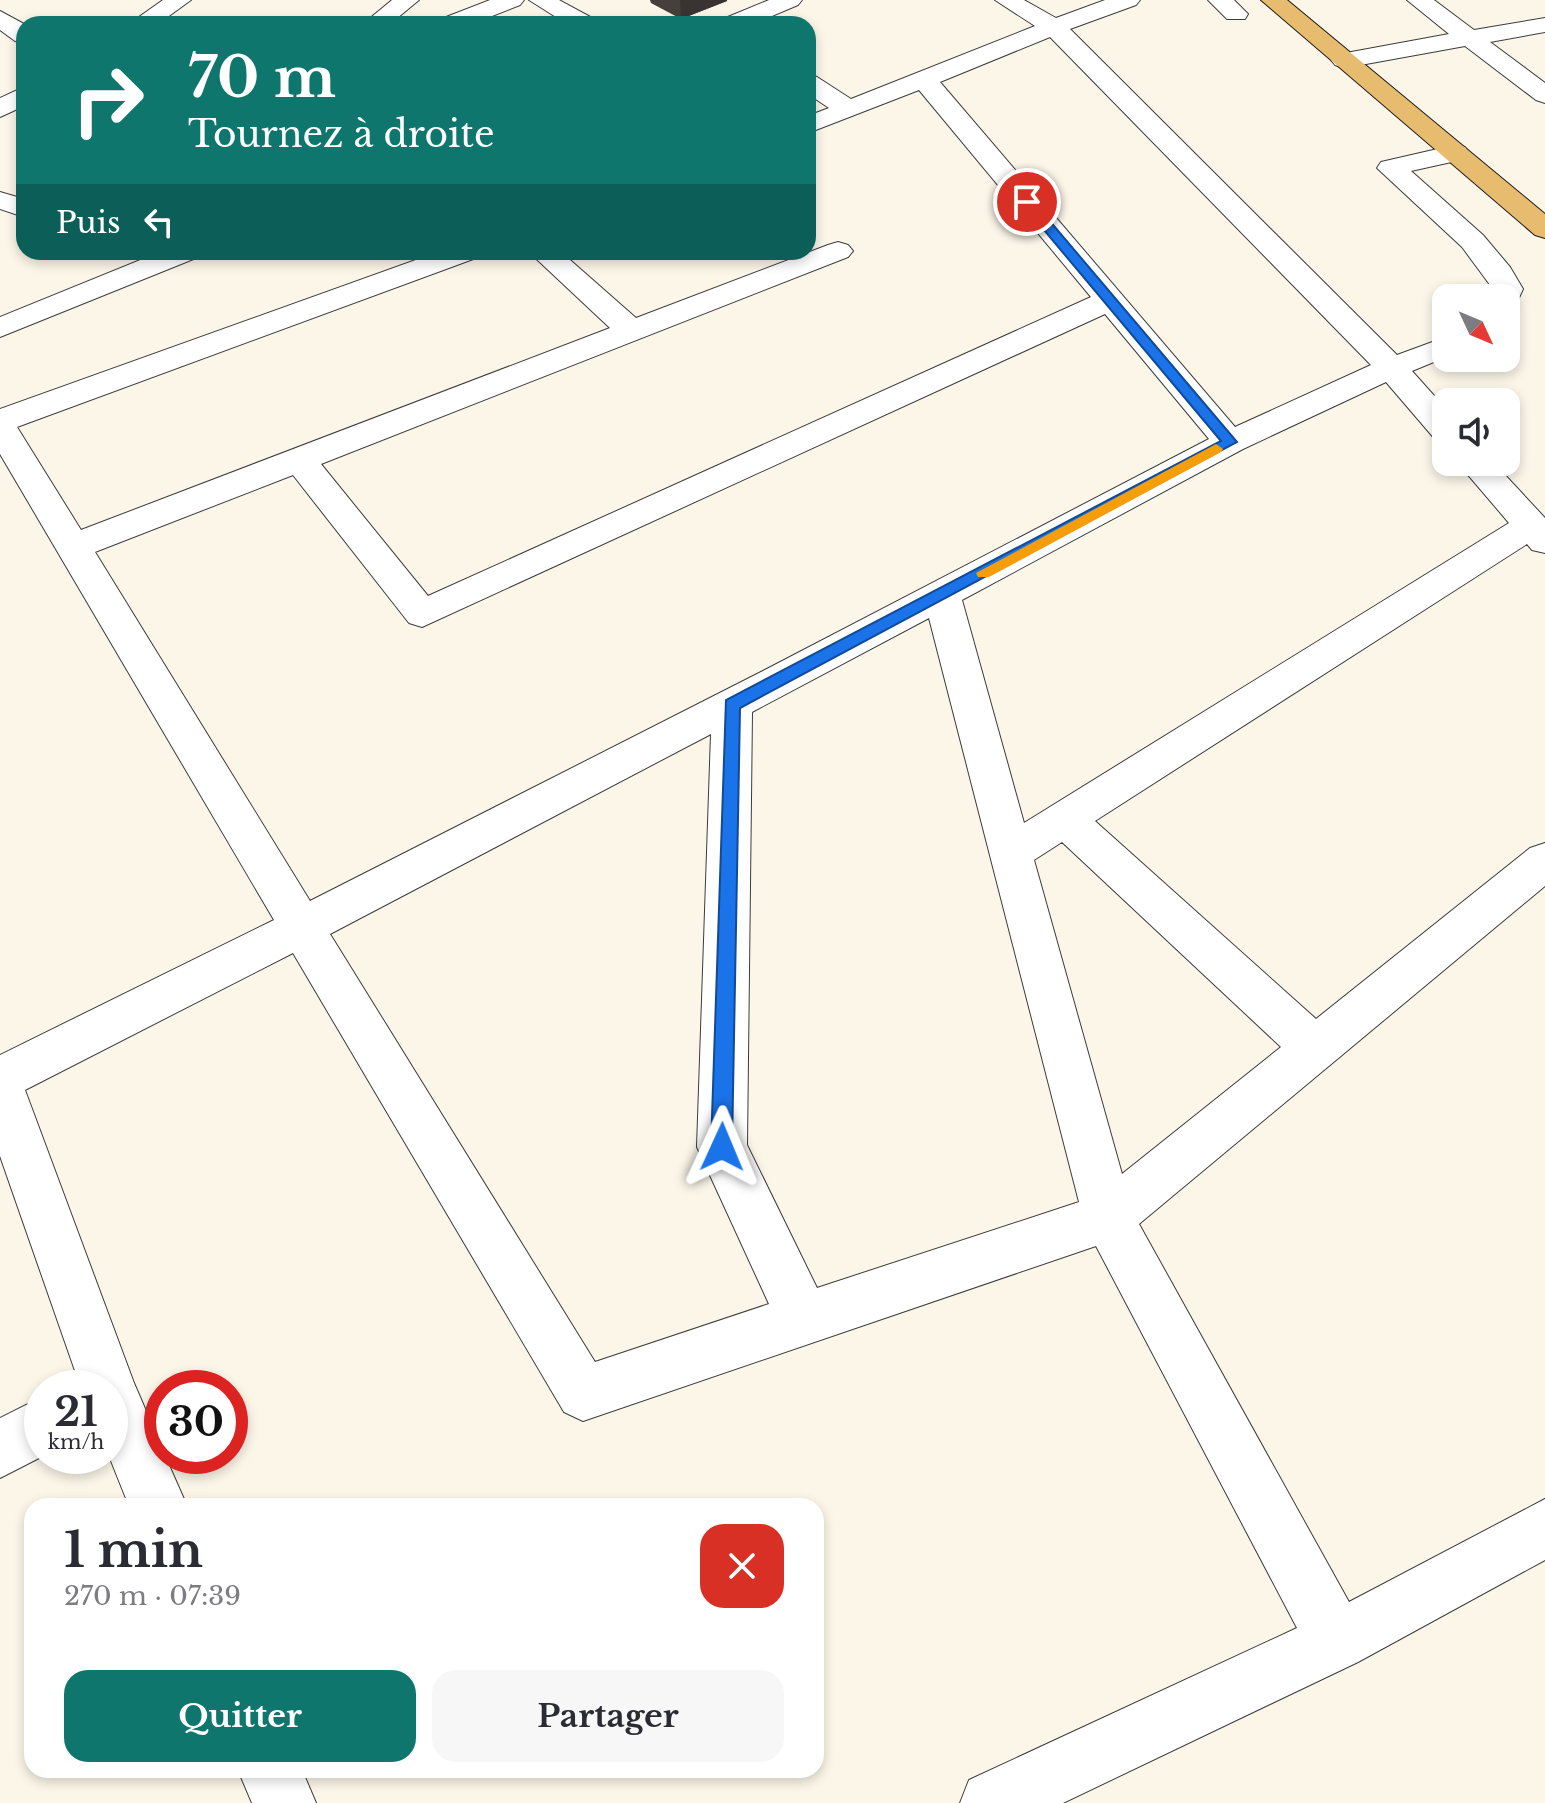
<!DOCTYPE html>
<html lang="fr">
<head>
<meta charset="utf-8">
<style>
  body { margin:0; font-family:"Libre Baskerville",serif; background:#f7f7f7; color:#2b2b33; height:100vh; display:flex; flex-direction:column; font-size:30px; white-space:nowrap }
  * { box-sizing:border-box; margin:0 }
  p { font-size:26px; color:#7c7c81 }
  .icon { flex:none; width:44px; height:44px; fill:none; stroke:currentColor; stroke-width:2; stroke-linecap:round; stroke-linejoin:round }
  .map { position:relative; flex:1; overflow:hidden }
  .details { position:absolute; left:24px; top:1498px; width:800px; height:280px; display:flex; flex-direction:column; background:#fff; border-radius:24px; box-shadow:0 4px 12px #0003 }
  .details>* { flex:none }
  .banner { position:absolute; left:16px; top:16px; width:800px; height:244px; border-radius:24px; box-shadow:0 4px 12px #0003; background:#0f766e; color:#fff; overflow:hidden }
  .needle { width:52px; rotate:134deg }
  .buttons { position:absolute; left:1432px; top:284px; display:grid; gap:16px }
  .buttons a { display:grid; place-items:center; width:88px; height:88px; border-radius:16px; background:#fff; box-shadow:0 4px 12px #0003; font-size:40px }
  .speed { position:absolute; left:24px; top:1370px; display:flex; gap:16px; font-size:40px; font-weight:700; text-align:center }
  .speed>* { display:grid; place-content:center; width:104px; height:104px; border-radius:50%; background:#fff; box-shadow:0 4px 12px #0003; line-height:1 }
  .speed small { font-size:20px; font-weight:400 }
  .speed .limit { border:12px solid #d22; background:#fff; color:#111 }
  .pin { position:absolute; display:grid; place-items:center; width:68px; height:68px; color:#fff; margin:-34px; border:4px solid #fff; border-radius:50%; box-shadow:0 2px 8px #0007 }
  .me { position:absolute; width:88px; margin:-44px; rotate:1deg; stroke-linejoin:round; filter:drop-shadow(0 0 6px #0008) }
  .turn { display:flex; align-items:center; gap:28px; height:168px; padding:0 40px; font-size:36px }
  .turn .icon { width:104px; height:104px; stroke-width:2.5 }
  .turn b { display:block; font-size:56px; line-height:68px }
  .then { display:flex; align-items:center; height:76px; padding:0 40px; background:#0003; gap:16px; font-size:30px }
  .round { display:grid; place-items:center; flex:none; width:84px; height:84px; border-radius:24px; background:#f7f7f7 }
  .overview { display:flex; align-items:center; justify-content:space-between; height:136px; padding:0 40px }
  h1 { font-size:48px; font-weight:800; line-height:60px }
  .button { display:flex; gap:16px; margin-top:auto; padding:16px 40px }
  .button a { flex:1; height:92px; border-radius:24px; background:#0f766e; color:#fff; font-size:32px; font-weight:800; line-height:92px; text-align:center }
  .button a+a { background:#f7f7f7; color:#2b2b33 }
  .map>svg:first-child { display:block }
  .lines { fill:none; stroke-linecap:round; stroke-linejoin:round }
  .minor-casing { stroke:#3c3c3c; stroke-width:2 }
  .major-casing { stroke:#1a1a1a; stroke-width:2 }
  .minor { fill:#fff; fill-rule:evenodd }
  .major { fill:#e7bc6e; fill-rule:evenodd }
  .wall { fill:#46403d }
  .shaded-wall { fill:#393432 }
  .route { fill:#1a73e8; stroke:#114b97; stroke-width:2 }
  .slow { fill:#f59e0b }
</style>
</head>
<body>
<div class="map">
<svg width="1545" height="1803" viewBox="0 0 1545 1803">
  <rect width="100%" height="100%" fill="#fcf6e9"/>
  <g class="lines">
    <defs>
      <g id="minor">
        <path d="M 163,0 L 191,0 L 158,24 L 129,24 Z"/>
        <path d="M 392,0 L 419,0 L 390,24 L 363,24 Z"/>
        <path d="M 490,0 L 524,0 L 520,5 L 472,24 L 438,24 L 441,19 Z"/>
        <path d="M 529,0 L 559,0 L 594,19 L 597,24 L 567,24 Z"/>
        <path d="M 769,0 L 802,0 L 798,5 L 753,24 L 720,24 L 723,19 Z"/>
        <path d="M 995,0 L 1024,0 L 1056,18 L 1105,0 L 1140,0 L 1136,5 L 1070,29 L 1397,355 L 1446,337 L 1446,357 L 1412,371 L 1446,409 L 1446,441 L 1434,438 L 1386,382 L 1243,449 L 962,600 L 1024,823 L 1509,523 L 1457,462 L 1493,462 L 1545,518 L 1545,553 L 1532,550 L 1527,544 L 1095,821 L 1316,1019 L 1530,848 L 1545,843 L 1545,886 L 1139,1224 L 1349,1602 L 1545,1499 L 1545,1560 L 1358,1662 L 1063,1803 L 960,1803 L 969,1780 L 1297,1628 L 1096,1246 L 583,1421 L 564,1412 L 293,953 L 25,1090 L 134,1383 L 162,1448 L 162,1456 L 165,1456 L 187,1506 L 129,1506 L 109,1456 L 110,1388 L 81,1388 L 0,1156 L 0,1055 L 274,920 L 0,454 L 0,409 L 438,252 L 481,252 L 476,258 L 17,427 L 81,530 L 610,328 L 529,252 L 561,252 L 636,318 L 828,245 L 838,242 L 848,245 L 853,251 L 848,257 L 321,464 L 428,596 L 1091,297 L 919,90 L 808,133 L 808,116 L 829,108 L 808,94 L 808,74 L 817,77 L 851,99 L 1035,26 ZM 1050,37 L 1371,365 L 1235,427 L 940,82 ZM 1105,314 L 1209,439 L 761,672 L 310,901 L 95,552 L 293,475 L 409,623 L 422,627 ZM 929,618 L 1079,1202 L 817,1288 L 747,1145 L 752,712 ZM 711,734 L 697,1147 L 769,1304 L 595,1362 L 330,934 ZM 1062,842 L 1281,1047 L 1122,1174 L 1034,860 Z"/>
        <path d="M 1208,0 L 1234,0 L 1248,14 L 1245,19 L 1227,19 Z"/>
        <path d="M 1407,0 L 1434,0 L 1474,30 L 1545,18 L 1545,32 L 1490,42 L 1545,83 L 1545,103 L 1536,100 L 1465,46 L 1344,68 L 1335,65 L 1331,60 L 1335,55 L 1449,34 Z"/>
        <path d="M 0,11 L 24,24 L 24,43 L 15,41 L 0,30 Z"/>
        <path d="M 24,87 L 24,106 L 0,117 L 0,98 Z"/>
        <path d="M 1455,145 L 1465,147 L 1469,153 L 1465,159 L 1411,171 L 1483,235 L 1510,267 L 1523,289 L 1516,304 L 1506,307 L 1506,298 L 1490,298 L 1493,289 L 1462,247 L 1377,168 L 1381,162 Z"/>
        <path d="M 0,192 L 24,199 L 24,217 L 0,209 Z"/>
        <path d="M 160,252 L 201,252 L 196,258 L 0,337 L 0,317 Z"/>
        <path d="M 42,1397 L 43,1456 L 0,1478 L 0,1418 Z"/>
        <path d="M 238,1770 L 302,1770 L 316,1803 L 252,1803 Z"/>
      </g>
      <path id="major" d="M 1261,0 L 1287,0 L 1545,214 L 1545,238 L 1535,235 Z"/>
    </defs>
    <!-- minor casing -->
    <use href="#minor" class="minor-casing"/>
    <!-- major casing -->
    <use href="#major" class="major-casing"/>
    <!-- minor -->
    <use href="#minor" class="minor"/>
    <!-- major -->
    <use href="#major" class="major"/>
  </g>
  <!-- wall -->
  <path class="wall" d="M 650,0 L 727,0 L 727,1 L 681,19 L 651,3 Z"/>
  <!-- shaded-wall -->
  <path class="shaded-wall" d="M 680,0 L 727,0 L 727,1 L 681,19 Z"/>
  <!-- route -->
  <path class="route" d="M 1023,200 L 1032,200 L 1237,442 L 740,708 L 732,1147 L 729,1153 L 722,1156 L 714,1153 L 711,1147 L 726,700 L 1221,441 L 1023,205 Z"/>
  <!-- slow -->
  <path class="slow" d="M 1216,444 L 1223,449 L 1221,452 L 989,577 L 978,577 L 976,573 Z"/>
</svg>
<div class="buttons">
<a><svg class="needle" viewBox="-14 -14 28 28"><path d="M0-13l5 13h-10z" fill="#e53935"/><path d="M0 13l5-13h-10z" fill="#7c7c81"/></svg></a>
<a><svg class="icon" aria-label="sound" viewBox="0 0 24 24"><path d="M4 9h4l5-4v14l-5-4H4zM17 9q2 3 0 6"/></svg></a>
</div>
<div class="speed"><div>21<small>km/h</small></div><div class="limit">30</div></div>
<div class="pin" style="left:1027px;top:202px;background:#d93025"><svg class="icon" aria-label="arrive" viewBox="0 0 24 24"><path d="M6 21V4h12l-3 4 3 4H6"/></svg></div>
<svg class="me" style="left:722px;top:1147px" viewBox="-20 -20 40 40"><path d="M0-17L14 15 0 8-14 15z" fill="#1a73e8" stroke="#fff" stroke-width="4"/></svg>
<div class="banner">
<div class="turn"><svg class="icon" aria-label="right" viewBox="0 0 24 24"><path d="M7 20v-9h11M14 6l5 5-5 5"/></svg><div><b>70 m</b>Tournez à droite</div></div>
<div class="then">Puis<svg class="icon" aria-label="left" viewBox="0 0 24 24"><path d="M17 20v-9H6M10 6l-5 5 5 5"/></svg></div>
</div>
<section class="details">
<div class="overview"><div><h1>1 min</h1><p>270 m · 07:39</p></div><a class="round" style="background:#d93025;color:#fff"><svg class="icon" aria-label="close" viewBox="0 0 24 24"><path d="M6 6l12 12M18 6L6 18"/></svg></a></div>
<div class="button"><a>Quitter</a><a>Partager</a></div>
</section>
</div>
</body>
</html>
